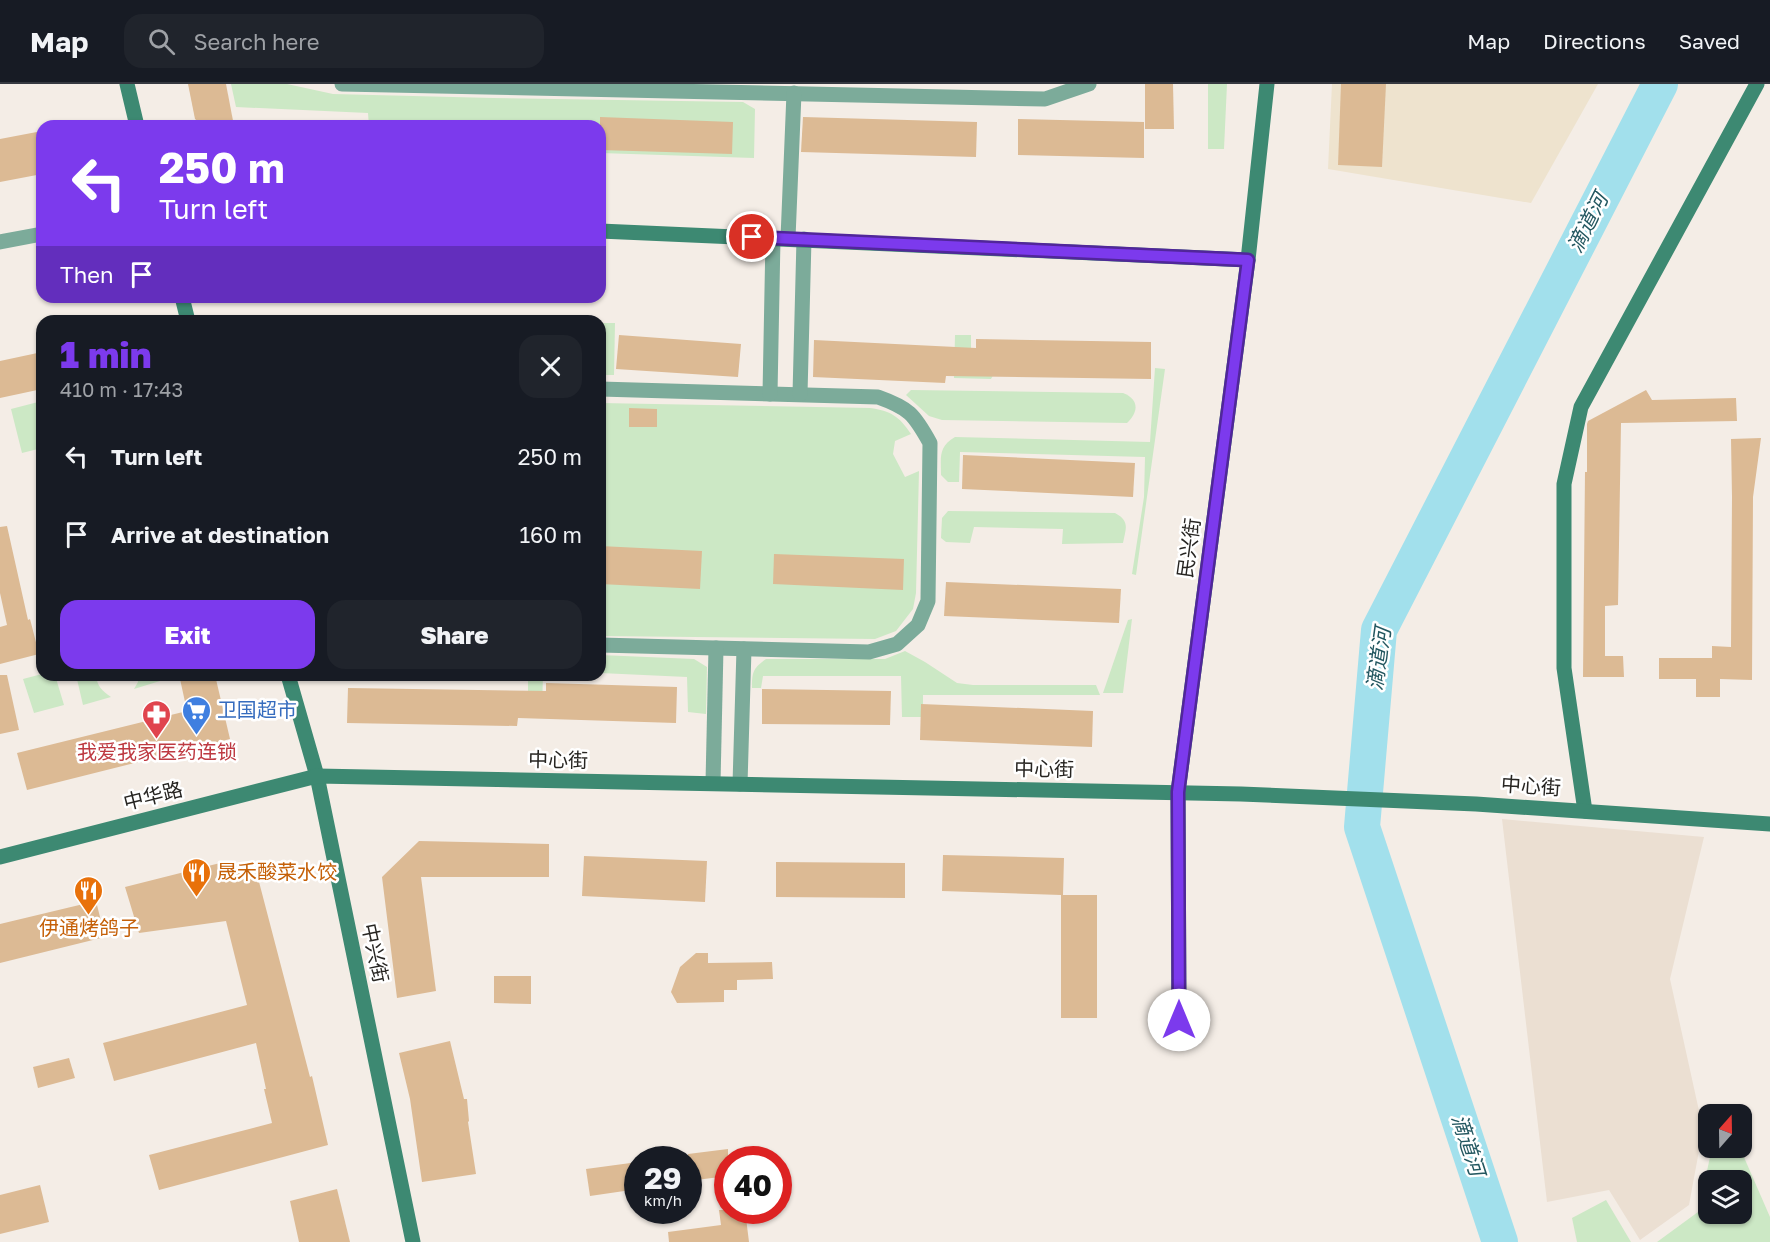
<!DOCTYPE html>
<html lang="en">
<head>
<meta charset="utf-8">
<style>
  body { margin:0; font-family:"Golos Text","Noto Sans SC",sans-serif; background:#20242c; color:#f1f3f6; height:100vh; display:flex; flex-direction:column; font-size:22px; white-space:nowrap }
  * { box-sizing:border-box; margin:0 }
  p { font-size:20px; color:#9ea1a6 }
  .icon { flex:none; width:33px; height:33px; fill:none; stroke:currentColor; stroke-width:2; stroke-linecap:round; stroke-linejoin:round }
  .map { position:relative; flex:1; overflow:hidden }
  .drawer { position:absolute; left:36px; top:231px; width:570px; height:366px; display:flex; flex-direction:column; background:#171b24; border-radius:18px; box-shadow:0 2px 4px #0004 }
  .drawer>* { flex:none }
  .guide { position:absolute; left:36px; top:36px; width:570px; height:183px; border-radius:18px; box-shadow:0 2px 4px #0004; background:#7c3aed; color:#fff; overflow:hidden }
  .needle { width:39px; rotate:20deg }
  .fabs { position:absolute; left:1698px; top:1020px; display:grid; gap:12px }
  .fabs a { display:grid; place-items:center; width:54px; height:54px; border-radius:12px; background:#171b24; box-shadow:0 2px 4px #0004; font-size:30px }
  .speed { position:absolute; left:624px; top:1062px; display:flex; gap:12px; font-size:30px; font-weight:700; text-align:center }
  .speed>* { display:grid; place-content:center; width:78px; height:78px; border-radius:50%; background:#171b24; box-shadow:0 2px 4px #0004; line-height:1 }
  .speed small { font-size:15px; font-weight:400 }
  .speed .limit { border:9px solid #d22; background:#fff; color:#111 }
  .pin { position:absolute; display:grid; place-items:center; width:51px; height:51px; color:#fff; margin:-26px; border:3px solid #fff; border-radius:50%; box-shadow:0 2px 6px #0007 }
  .me { position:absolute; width:66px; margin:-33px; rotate:0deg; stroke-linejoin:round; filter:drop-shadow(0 0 4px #0008) }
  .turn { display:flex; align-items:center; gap:21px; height:126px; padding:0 24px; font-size:27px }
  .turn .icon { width:78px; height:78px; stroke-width:2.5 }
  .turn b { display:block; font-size:42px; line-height:51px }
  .then { display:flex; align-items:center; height:57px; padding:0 24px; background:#0003; gap:12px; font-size:22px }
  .round { display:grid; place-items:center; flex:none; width:63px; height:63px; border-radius:18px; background:#20242c }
  .headline { display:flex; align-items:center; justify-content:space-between; height:102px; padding:0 24px }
  h1 { font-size:36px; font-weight:800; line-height:45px; color:#7c3aed }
  .primary-button { display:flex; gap:12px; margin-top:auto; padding:12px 24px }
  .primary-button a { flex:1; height:69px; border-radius:18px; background:#7c3aed; color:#fff; font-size:24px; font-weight:800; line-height:69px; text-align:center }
  .primary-button a+a { background:#20242c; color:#f1f3f6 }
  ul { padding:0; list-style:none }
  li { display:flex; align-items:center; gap:18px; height:78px; padding:0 24px }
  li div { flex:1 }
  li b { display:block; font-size:22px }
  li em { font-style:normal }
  header { display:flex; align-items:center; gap:36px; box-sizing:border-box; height:84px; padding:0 30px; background:#171b24; border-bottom:2px solid #363941 }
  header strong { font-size:28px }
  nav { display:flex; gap:33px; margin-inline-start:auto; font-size:21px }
  .search { width:420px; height:54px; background:#20242c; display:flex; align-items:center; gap:15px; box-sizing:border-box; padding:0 21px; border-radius:18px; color:#9ea1a6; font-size:22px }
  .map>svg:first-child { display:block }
  .built { fill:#ebdfd2 }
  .medical { fill:#eee3ce }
  .green { fill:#cce8c5; fill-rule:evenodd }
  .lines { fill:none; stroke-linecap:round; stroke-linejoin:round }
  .river { stroke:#a2e0ec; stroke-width:36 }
  .building { fill:#dcba94 }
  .street { stroke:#7cab9a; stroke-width:15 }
  .secondary { stroke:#3d8972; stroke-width:15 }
  .route-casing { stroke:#51269a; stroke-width:15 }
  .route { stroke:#7c3aed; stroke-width:10 }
  .labels { text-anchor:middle; stroke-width:5; stroke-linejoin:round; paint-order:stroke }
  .street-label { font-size:20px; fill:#272522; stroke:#fff }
  .shop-label { font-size:20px; fill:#366cbe; stroke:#fff; text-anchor:start }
  .health-label { font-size:20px; fill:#be3a42; stroke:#fff }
  .food-label { font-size:20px; fill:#c56008; stroke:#fff; text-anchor:start }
  .water-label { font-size:21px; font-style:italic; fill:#235760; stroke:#fff }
</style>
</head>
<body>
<header>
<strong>Map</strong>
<div class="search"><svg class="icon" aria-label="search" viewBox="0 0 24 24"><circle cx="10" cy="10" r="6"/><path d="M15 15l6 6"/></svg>Search here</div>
<nav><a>Map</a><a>Directions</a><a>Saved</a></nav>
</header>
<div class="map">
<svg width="1770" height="1158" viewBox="0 0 1770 1158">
  <rect width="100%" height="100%" fill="#f4ede6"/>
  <!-- built -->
  <path class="built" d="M 1502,735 L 1704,753 L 1670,895 L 1703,1045 L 1689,1121 L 1640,1156 L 1609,1106 L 1547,1118 Z"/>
  <!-- medical -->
  <path class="medical" d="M 1332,0 L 1598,0 L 1531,119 L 1328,85 Z"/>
  <!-- green -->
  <g class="green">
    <path d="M 231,0 L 287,0 L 333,10 L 493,14 L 743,18 L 755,25 L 754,74 L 600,69 L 600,42 L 369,42 L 368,29 L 236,23 Z"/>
    <path d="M 1208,0 L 1227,0 L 1224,65 L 1208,65 Z"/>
    <path d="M 600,239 L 615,239 L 614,291 L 600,291 Z"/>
    <path d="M 955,251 L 971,251 L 971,285 L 996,286 L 991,295 L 954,294 Z"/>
    <path d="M 1155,284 L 1165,285 L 1136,491 L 1132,490 L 1144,413 L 1145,373 L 960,368 L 959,398 L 948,398 L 941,391 C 941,373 938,363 955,353 L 1150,358 Z"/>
    <path d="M 911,306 L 1123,309 C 1139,315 1139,328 1127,339 L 942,336 L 929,332 L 906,311 Z"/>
    <path d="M 42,317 L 42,364 L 22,369 L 11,325 Z"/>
    <path d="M 600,319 L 870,324 C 891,327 899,332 911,350 L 895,357 L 893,370 L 905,393 L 919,387 L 916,509 L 913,525 L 896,547 L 875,555 L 600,552 Z"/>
    <path d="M 948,427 L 1115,429 C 1130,437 1126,444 1123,459 L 1062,460 L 1063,445 L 974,443 L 970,459 L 946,458 L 941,454 L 942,434 Z"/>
    <path d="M 1132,535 L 1123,609 L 1103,609 L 1128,536 Z"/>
    <path d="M 905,567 L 925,578 L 957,599 L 973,601 L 1096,601 L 1100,611 L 923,611 L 923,633 L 902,633 L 901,592 L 763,592 L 761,604 L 752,604 C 752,588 753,584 766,575 L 885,575 Z"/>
    <path d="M 600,571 L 694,575 L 707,583 L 706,630 L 688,628 L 687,593 L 600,589 Z"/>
    <path d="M 42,590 L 42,591 L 55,591 L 64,621 L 34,629 L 23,595 Z"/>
    <path d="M 76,591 L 96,591 C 97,602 102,607 111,613 L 83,621 Z"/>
    <path d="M 137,591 L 162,591 L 160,597 L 134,605 L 138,598 Z"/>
    <path d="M 326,591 L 543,591 L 542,624 L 528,624 L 528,595 L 326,592 Z"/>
    <path d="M 1712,1064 L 1740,1064 L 1770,1133 L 1770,1158 L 1657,1158 L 1698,1128 ZM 1708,1096 L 1742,1096 L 1742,1130 L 1708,1130 Z"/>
    <path d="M 1606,1116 L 1631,1158 L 1577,1158 L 1572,1134 Z"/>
  </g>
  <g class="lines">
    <!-- river -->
    <path class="river" d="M 1500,1158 L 1362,743 L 1379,546 L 1660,0"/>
  </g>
  <!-- building -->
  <g class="building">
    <path d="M 188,0 L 226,0 L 234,42 L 204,42 L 195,35 Z"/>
    <path d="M 1145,0 L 1173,0 L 1174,45 L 1145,45 Z"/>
    <path d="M 1341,0 L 1386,0 L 1382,83 L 1338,81 Z"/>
    <path d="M 600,33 L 733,38 L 732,70 L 600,66 Z"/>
    <path d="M 803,33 L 977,38 L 976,73 L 801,68 Z"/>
    <path d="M 1018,35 L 1144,38 L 1144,74 L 1018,71 Z"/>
    <path d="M 42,47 L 42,90 L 0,98 L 0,55 Z"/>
    <path d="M 619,251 L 741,260 L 738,293 L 616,285 Z"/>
    <path d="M 976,255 L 1151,258 L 1151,295 L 946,292 L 945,299 L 813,293 L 814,256 L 976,264 Z"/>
    <path d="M 42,268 L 42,305 L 0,314 L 0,277 Z"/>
    <path d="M 1646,306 L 1652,316 L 1736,314 L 1737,337 L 1621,339 L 1618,521 L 1605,522 L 1605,572 L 1623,572 L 1624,593 L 1583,593 L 1585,388 L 1587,388 L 1587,340 L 1588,337 Z"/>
    <path d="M 629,324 L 657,325 L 657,343 L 629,343 Z"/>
    <path d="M 1761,354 L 1753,413 L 1752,596 L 1720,595 L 1720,613 L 1696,613 L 1696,595 L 1659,595 L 1659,574 L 1712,574 L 1712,562 L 1731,563 L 1732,413 L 1731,355 Z"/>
    <path d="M 963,371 L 1135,379 L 1133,413 L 962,405 Z"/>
    <path d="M 7,442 L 28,536 L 30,535 L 39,570 L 0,580 L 0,543 L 7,541 L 0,509 L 0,443 Z"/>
    <path d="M 600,462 L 702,467 L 700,505 L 600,500 Z"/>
    <path d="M 774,470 L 904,475 L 903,506 L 773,500 Z"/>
    <path d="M 946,498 L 1121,505 L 1119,539 L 944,532 Z"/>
    <path d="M 0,591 L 7,591 L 19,646 L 0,650 Z"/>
    <path d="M 196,591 L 215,591 L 230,655 L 27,706 L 17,669 L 187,627 L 180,595 Z"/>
    <path d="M 546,599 L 677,603 L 676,639 L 518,634 L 517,642 L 347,639 L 348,604 L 546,607 Z"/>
    <path d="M 762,605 L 891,607 L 890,641 L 762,640 Z"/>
    <path d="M 921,620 L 1093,627 L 1092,663 L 920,656 Z"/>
    <path d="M 419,757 L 549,760 L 549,793 L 421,793 L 436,907 L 397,914 L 382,793 Z"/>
    <path d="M 943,771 L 1064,774 L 1063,811 L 1097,811 L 1097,934 L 1061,934 L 1061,811 L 942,807 Z"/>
    <path d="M 584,772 L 707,777 L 705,818 L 582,812 Z"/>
    <path d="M 224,778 L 258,794 L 310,993 L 312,992 L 328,1061 L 159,1106 L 149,1071 L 272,1039 L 264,1005 L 266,1005 L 256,959 L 114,997 L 103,959 L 247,921 L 226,837 L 139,849 L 125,803 Z"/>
    <path d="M 776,778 L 905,779 L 905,814 L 776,813 Z"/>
    <path d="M 96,817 L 105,853 L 0,879 L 0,840 Z"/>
    <path d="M 696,869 L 708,869 L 708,879 L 772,878 L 773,895 L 737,896 L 737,906 L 724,906 L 724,918 L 677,919 L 671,908 L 680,883 Z"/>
    <path d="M 494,892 L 531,892 L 531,920 L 494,919 Z"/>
    <path d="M 450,957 L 464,1015 L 467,1015 L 469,1037 L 468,1038 L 476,1090 L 422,1098 L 410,1015 L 399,969 Z"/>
    <path d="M 69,974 L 75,994 L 38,1004 L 33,983 Z"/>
    <path d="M 728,1065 L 728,1092 L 688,1097 L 688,1070 Z"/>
    <path d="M 638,1078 L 638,1105 L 590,1112 L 586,1085 Z"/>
    <path d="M 40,1101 L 49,1138 L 0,1150 L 0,1111 Z"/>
    <path d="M 337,1105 L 350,1158 L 299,1158 L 290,1117 Z"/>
    <path d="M 719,1126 L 745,1126 L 749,1158 L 669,1158 L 668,1148 L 721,1141 Z"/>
  </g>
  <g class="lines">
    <!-- street -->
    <g class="street">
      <path d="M 342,0 L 1045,15 L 1089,0"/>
      <path d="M 788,154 L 794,9"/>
      <path d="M 0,158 L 42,150"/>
      <path d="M 600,305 L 878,313 C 909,324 914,330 930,359 L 928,517 L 918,541 L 897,560 L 869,568 L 600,561"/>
      <path d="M 770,310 L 773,154"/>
      <path d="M 800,310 L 804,155"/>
      <path d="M 713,699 L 716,564"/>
      <path d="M 740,700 L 744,565"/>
    </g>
    <!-- secondary -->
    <g class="secondary">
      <path d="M 127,0 L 137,42"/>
      <path d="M 600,147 L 1248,176"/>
      <path d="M 182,213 L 188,237"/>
      <path d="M 288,591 L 317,692 L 413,1158"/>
      <path d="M 1585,727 L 1564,584 L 1564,400 L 1581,323 L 1757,0"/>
      <path d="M 0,773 L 317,692 L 1241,710 L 1476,720 L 1770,740"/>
      <path d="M 1179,936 L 1178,708 L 1248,176 L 1267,0"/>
    </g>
  </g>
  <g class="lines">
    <defs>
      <path id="route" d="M 752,153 L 1248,176 L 1178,708 L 1179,936"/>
    </defs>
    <!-- route casing -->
    <use href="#route" class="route-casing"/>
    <!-- route -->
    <use href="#route" class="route"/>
  </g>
  <!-- icons -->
  <defs>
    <symbol id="supermarket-pin" viewBox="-11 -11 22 30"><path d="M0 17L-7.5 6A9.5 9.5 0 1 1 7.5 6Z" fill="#3f7fe0" stroke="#fff"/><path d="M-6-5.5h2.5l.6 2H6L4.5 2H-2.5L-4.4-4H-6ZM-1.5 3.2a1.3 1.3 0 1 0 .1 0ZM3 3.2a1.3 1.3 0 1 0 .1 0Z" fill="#fff"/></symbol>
    <symbol id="pharmacy-pin" viewBox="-11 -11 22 30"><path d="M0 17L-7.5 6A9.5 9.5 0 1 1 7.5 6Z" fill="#e0444e" stroke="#fff"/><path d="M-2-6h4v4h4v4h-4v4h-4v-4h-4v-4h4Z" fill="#fff"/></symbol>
    <symbol id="restaurant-pin" viewBox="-11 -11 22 30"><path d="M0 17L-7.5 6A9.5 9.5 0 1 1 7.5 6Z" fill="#e8710a" stroke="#fff"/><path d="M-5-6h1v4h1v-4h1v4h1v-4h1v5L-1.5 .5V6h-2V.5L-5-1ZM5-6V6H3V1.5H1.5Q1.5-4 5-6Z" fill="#fff"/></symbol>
  </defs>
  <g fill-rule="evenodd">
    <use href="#supermarket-pin" x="180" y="610" width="33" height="45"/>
    <use href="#pharmacy-pin" x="140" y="614" width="33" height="45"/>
    <use href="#restaurant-pin" x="180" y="772" width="33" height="45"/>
    <use href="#restaurant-pin" x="72" y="790" width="33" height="45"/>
  </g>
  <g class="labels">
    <!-- street labels -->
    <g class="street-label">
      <text transform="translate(1189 464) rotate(-82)" y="7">民兴街</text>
      <text transform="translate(558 676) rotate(1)" y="7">中心街</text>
      <text transform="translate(1044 685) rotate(1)" y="7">中心街</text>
      <text transform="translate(1531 702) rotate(4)" y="7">中心街</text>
      <text transform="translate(153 712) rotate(-14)" y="7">中华路</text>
      <text transform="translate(375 869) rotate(78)" y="7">中兴街</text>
    </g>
    <!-- shop labels -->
    <g class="shop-label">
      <text x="217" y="633">卫国超市</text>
    </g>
    <!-- health labels -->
    <g class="health-label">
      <text x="157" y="675">我爱我家医药连锁</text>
    </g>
    <!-- food labels -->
    <g class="food-label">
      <text x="217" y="795">晟禾酸菜水饺</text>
      <text x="89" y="851" text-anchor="middle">伊通烤鸽子</text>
    </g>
    <!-- water labels -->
    <g class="water-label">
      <text transform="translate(1588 139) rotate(-63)" y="7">滴道河</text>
      <text transform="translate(1379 575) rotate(-82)" y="7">滴道河</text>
      <text transform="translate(1468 1061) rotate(72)" y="7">滴道河</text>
    </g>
  </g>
</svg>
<div class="fabs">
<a><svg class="needle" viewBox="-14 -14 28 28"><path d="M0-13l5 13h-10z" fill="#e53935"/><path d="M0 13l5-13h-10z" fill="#9ea1a6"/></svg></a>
<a><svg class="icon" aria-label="layers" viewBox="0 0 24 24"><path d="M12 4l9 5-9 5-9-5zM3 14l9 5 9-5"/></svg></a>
</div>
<div class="speed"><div>29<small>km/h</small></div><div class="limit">40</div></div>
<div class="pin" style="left:752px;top:153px;background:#d93025"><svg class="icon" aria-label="arrive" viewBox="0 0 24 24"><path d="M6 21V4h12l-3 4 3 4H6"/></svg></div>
<svg class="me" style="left:1179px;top:936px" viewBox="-20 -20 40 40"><circle r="19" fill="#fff"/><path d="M0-13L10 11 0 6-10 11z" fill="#7c3aed"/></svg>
<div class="guide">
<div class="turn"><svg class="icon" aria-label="left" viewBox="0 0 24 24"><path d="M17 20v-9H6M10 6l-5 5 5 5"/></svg><div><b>250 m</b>Turn left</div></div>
<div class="then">Then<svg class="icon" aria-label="arrive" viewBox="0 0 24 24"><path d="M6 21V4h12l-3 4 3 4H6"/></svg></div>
</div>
<section class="drawer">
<div class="headline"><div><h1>1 min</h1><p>410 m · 17:43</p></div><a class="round"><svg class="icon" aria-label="close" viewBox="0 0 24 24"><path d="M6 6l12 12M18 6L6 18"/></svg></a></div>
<ul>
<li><svg class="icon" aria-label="left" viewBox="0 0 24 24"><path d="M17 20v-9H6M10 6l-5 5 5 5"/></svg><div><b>Turn left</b></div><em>250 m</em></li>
<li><svg class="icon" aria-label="arrive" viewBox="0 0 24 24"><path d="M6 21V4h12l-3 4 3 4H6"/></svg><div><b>Arrive at destination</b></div><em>160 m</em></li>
</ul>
<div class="primary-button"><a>Exit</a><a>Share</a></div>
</section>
</div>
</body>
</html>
